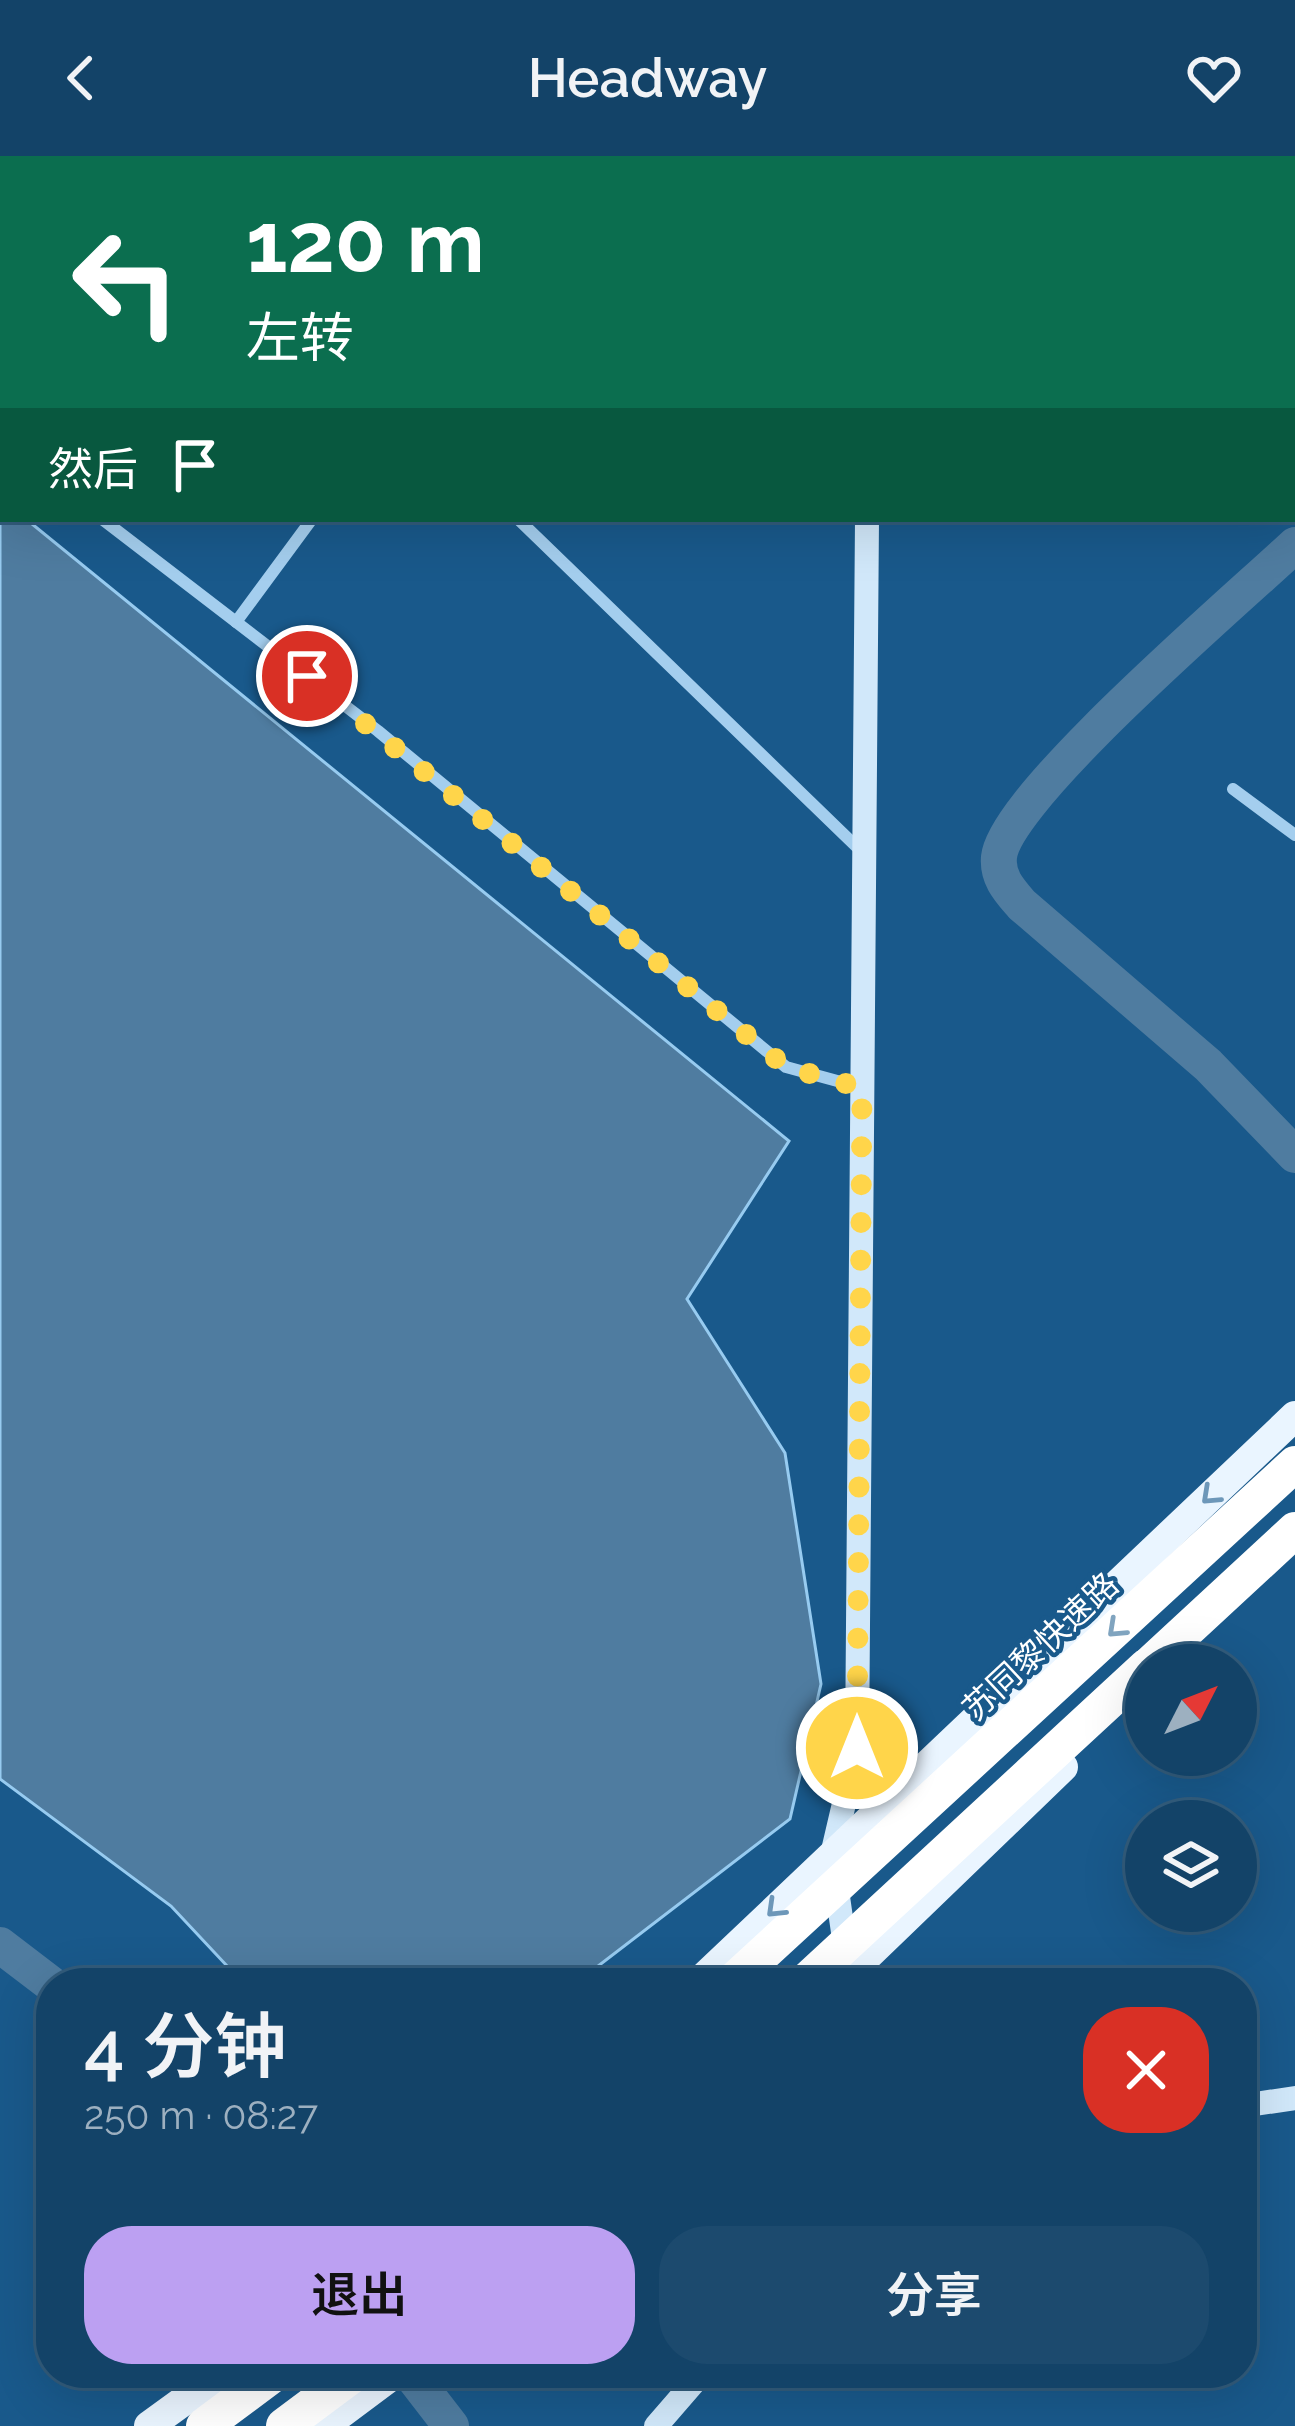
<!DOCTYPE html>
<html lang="zh">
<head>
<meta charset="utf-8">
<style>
  body { margin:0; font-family:Raleway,"Noto Sans SC",sans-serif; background:#1c4a6e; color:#f1f3f6; height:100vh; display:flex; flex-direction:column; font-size:45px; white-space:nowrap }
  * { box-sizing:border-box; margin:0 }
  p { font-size:39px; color:#9db0c0 }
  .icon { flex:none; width:66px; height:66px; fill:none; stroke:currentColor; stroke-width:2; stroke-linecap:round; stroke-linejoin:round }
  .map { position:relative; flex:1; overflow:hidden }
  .drawer { position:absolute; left:36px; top:1812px; width:1221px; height:420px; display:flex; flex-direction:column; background:#134368; border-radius:48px; box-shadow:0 12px 48px #0002,0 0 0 3px #325c7c }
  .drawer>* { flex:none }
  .banner { position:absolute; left:0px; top:0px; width:1296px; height:366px; box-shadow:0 12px 48px #0002,0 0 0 3px #325c7c; background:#0b6e4f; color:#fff; overflow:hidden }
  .needle { width:78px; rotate:48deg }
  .controls { position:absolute; left:1125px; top:1488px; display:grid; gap:24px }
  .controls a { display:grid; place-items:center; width:132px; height:132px; border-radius:50%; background:#134368; box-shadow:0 12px 48px #0002,0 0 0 3px #325c7c; font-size:60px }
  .pin { position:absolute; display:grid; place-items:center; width:102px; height:102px; color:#fff; margin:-51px; border:6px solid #fff; border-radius:50%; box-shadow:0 3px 12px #0007 }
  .me { position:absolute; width:132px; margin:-66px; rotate:0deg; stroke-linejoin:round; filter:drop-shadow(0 0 9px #0008) }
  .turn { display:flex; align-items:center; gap:42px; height:252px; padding:0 48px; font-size:54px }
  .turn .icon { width:156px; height:156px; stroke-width:2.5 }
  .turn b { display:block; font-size:84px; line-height:102px }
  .then { display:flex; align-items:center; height:114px; padding:0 48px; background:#0003; gap:24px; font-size:45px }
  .round { display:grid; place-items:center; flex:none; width:126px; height:126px; border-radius:48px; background:#1c4a6e }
  .head { display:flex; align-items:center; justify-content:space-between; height:204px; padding:0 48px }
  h1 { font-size:72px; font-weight:600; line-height:90px }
  .action { display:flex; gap:24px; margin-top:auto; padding:24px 48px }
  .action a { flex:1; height:138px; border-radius:48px; background:#bca0f2; color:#111; font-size:48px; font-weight:600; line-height:138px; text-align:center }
  .action a+a { background:#1c4a6e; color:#f1f3f6 }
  header { display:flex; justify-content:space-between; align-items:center; height:156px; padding:0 48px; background:#134368; font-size:54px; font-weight:600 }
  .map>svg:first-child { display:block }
  .water { fill:#4f7ca0; stroke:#97cbf0; stroke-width:3 }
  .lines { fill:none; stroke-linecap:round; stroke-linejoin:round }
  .canal { stroke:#4f7ca0; stroke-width:36 }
  .street { stroke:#a4ceee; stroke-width:12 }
  .secondary { stroke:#d1e8fa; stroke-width:24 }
  .primary { stroke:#eaf5ff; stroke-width:30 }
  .highway { stroke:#fff; stroke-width:36 }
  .highway-bridge { stroke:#fff; stroke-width:36 }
  .oneway { stroke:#6d97b9 }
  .oneway2 { stroke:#80a4bf }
  .route { stroke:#ffd54a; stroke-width:21; stroke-dasharray:0 37.8 }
  .labels { text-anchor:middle; stroke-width:9; stroke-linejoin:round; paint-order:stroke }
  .street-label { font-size:33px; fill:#fff; stroke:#19598b }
</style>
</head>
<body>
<header><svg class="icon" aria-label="back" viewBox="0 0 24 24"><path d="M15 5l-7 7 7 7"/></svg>Headway<svg class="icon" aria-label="heart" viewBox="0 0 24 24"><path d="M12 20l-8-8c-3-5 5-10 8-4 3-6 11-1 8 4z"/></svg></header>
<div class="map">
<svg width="1295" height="2270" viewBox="0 0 1295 2270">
  <rect width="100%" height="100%" fill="#19598b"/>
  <!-- water -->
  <path class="water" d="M 0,342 L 3,363 L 26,363 L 789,985 L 687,1143 L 785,1297 L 821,1528 L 790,1663 L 576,1827 L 243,1827 L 171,1750 L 0,1623 Z"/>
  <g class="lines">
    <!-- canal -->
    <g class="canal">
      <path d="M 145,0 L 147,3"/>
      <path d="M 1295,389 C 1241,440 1005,641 999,701 C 997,722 1010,735 1022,749 L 1208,909 L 1295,999"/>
      <path d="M 0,1789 L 51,1828"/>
      <path d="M 410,2217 L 451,2270"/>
    </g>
    <!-- street -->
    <g class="street">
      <path d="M 391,0 L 395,3"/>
      <path d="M 1096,0 L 1100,3"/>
      <path d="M 1293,193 L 1295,195"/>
      <path d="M 0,285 L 3,287"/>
      <path d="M 102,363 L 378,575 L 786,911 L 863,932"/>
      <path d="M 518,363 L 862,696"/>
      <path d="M 236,466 L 312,363"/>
      <path d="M 1233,633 L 1295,679"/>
    </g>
    <!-- secondary -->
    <g class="secondary">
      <path d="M 862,0 L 862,3"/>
      <path d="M 846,1797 L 832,1699 L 857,1592 L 867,363"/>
      <path d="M 1242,1950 L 1295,1942"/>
      <path d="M 656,2270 L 702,2217"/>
    </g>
    <!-- primary -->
    <g class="primary">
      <path d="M 698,1827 L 1295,1260"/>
      <path d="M 839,1827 L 1063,1611"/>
      <path d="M 149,2270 L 222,2217"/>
      <path d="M 324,2270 L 395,2217"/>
    </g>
    <!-- highway -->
    <g class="highway">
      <path d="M 1149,1509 L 1295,1374"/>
      <path d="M 204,2270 L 275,2217"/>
      <path d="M 284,2270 L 355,2217"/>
    </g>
    <!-- highway-bridge -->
    <g class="highway-bridge">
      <path d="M 731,1827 L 1295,1308"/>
      <path d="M 804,1827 L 1146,1511"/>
    </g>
  </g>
  <!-- one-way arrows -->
  <defs><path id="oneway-chevron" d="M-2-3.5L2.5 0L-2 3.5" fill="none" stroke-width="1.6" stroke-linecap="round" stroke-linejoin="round" transform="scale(3)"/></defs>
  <g class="oneway">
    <use href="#oneway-chevron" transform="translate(1210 1340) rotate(137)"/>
    <use href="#oneway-chevron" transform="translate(775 1753) rotate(136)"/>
  </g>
  <use class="oneway2" href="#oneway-chevron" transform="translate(1116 1473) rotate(137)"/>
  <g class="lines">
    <!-- route -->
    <path class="route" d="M 307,520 L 786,911 L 862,932 L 857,1592"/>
  </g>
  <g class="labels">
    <!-- street labels -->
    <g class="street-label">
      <text transform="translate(1040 1490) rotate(-43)" y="12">苏同黎快速路</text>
    </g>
  </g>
</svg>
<div class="controls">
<a><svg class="needle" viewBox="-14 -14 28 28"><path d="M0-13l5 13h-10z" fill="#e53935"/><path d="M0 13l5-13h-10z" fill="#9db0c0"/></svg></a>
<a><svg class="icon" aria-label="layers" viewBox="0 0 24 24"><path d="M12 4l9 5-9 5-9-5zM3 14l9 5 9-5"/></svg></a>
</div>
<div class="pin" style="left:307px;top:520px;background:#d93025"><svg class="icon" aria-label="arrive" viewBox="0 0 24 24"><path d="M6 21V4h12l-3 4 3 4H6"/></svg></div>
<svg class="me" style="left:857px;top:1592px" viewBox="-20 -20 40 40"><circle r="17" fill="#ffd54a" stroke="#fff" stroke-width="3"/><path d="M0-11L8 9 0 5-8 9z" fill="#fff"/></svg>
<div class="banner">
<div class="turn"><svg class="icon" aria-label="left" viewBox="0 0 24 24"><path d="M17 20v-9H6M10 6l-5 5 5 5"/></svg><div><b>120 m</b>左转</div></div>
<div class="then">然后<svg class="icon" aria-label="arrive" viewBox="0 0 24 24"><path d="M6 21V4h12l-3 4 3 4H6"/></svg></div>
</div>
<section class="drawer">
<div class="head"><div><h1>4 分钟</h1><p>250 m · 08:27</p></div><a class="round" style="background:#d93025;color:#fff"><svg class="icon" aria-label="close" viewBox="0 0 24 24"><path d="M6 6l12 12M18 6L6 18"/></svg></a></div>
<div class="action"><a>退出</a><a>分享</a></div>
</section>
</div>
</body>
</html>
